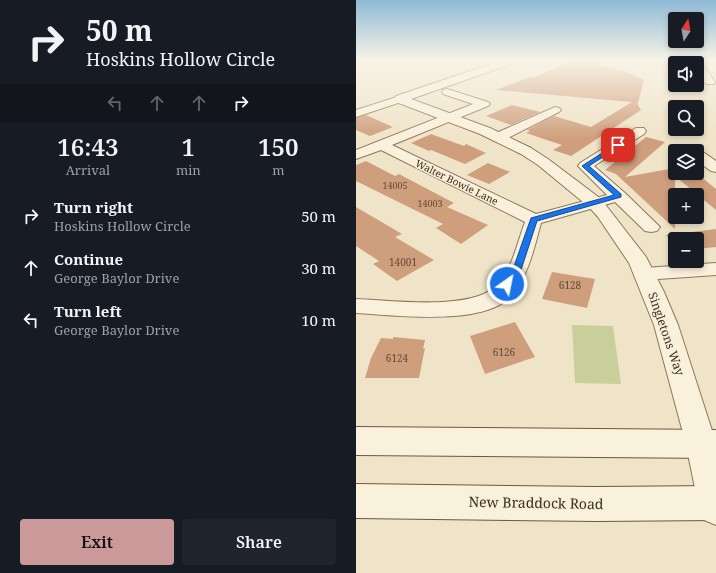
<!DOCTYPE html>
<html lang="en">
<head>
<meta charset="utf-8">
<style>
  body { margin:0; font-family:"Noto Serif",serif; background:#20242c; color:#f1f3f6; height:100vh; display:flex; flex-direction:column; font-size:15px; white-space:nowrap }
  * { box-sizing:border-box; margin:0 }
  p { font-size:13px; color:#9ea1a6 }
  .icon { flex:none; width:22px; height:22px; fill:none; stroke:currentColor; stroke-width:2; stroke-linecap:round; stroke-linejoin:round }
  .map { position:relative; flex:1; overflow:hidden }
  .sheet { display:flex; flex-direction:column; background:#171b24; width:356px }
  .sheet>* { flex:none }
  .guide { background:#171b24; color:#f1f3f6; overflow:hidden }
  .needle { width:26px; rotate:11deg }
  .tools { position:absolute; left:312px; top:12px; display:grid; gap:8px }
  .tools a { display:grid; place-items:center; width:36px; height:36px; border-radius:4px; background:#171b24; box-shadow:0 2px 6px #0003; font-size:20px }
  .pin { position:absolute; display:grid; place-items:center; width:34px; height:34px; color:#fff; margin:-17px; border-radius:8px; box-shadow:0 2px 6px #0006 }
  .me { position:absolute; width:44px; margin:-22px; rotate:33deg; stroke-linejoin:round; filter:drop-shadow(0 0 3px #0008) }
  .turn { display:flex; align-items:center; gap:14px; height:84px; padding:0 20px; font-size:18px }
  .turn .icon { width:52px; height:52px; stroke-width:2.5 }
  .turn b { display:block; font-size:28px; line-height:34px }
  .lanes { display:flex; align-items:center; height:38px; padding:0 20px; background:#0003; justify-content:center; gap:20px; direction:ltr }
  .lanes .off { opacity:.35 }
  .eta { display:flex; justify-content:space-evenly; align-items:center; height:68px; text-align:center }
  .eta b { font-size:24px; font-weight:600; line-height:28px }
  .primary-button { display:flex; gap:8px; margin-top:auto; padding:8px 20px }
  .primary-button a { flex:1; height:46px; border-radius:4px; background:#cc999b; color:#111; font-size:16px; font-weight:600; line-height:46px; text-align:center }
  .primary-button a+a { background:#20242c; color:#f1f3f6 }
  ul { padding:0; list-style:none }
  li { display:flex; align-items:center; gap:12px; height:52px; padding:0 20px }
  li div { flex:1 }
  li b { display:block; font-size:15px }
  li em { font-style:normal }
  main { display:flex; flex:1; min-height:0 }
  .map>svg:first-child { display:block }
  .green { fill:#c9cf9b }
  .building { fill:#cf9f7d }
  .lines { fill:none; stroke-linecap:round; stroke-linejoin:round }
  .minor-casing { stroke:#8d765c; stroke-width:2 }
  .tertiary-casing { stroke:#8d765c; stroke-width:2 }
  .secondary-casing { stroke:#6f573f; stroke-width:2 }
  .minor { fill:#faf1dc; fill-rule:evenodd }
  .tertiary { fill:#faf1dc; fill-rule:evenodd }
  .secondary { fill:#faf1dc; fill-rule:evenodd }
  .route { fill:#1a73e8; stroke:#114b97 }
  .labels { text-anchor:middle; stroke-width:3; stroke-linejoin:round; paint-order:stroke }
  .far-number-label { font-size:9px; fill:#624a37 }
  .far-street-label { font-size:10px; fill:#3d2e20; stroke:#f7eed8 }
  .number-label { font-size:10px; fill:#624a37 }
  .street-label { font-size:12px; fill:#3d2e20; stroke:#f7eed8 }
  .near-street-label { font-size:14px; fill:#3d2e20; stroke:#f7eed8 }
</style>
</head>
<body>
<main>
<section class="sheet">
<div class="guide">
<div class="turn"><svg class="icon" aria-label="right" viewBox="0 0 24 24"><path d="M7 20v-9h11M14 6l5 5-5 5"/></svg><div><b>50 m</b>Hoskins Hollow Circle</div></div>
<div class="lanes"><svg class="icon off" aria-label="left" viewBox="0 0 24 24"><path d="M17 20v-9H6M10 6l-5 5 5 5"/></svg><svg class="icon off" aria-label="ahead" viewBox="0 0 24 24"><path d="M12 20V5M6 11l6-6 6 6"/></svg><svg class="icon off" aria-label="ahead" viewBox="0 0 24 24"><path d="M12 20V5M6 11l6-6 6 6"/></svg><svg class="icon" aria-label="right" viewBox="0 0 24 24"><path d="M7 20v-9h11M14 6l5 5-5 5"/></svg></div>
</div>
<div class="eta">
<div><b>16:43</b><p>Arrival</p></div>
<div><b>1</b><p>min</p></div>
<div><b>150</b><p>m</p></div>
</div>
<ul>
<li><svg class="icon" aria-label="right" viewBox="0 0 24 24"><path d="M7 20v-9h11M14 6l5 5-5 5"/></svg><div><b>Turn right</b><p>Hoskins Hollow Circle</p></div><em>50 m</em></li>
<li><svg class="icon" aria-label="ahead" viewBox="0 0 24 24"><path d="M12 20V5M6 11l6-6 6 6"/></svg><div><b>Continue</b><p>George Baylor Drive</p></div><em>30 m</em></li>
<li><svg class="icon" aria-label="left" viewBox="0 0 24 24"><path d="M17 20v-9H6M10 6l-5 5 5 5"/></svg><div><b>Turn left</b><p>George Baylor Drive</p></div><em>10 m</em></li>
</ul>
<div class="primary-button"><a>Exit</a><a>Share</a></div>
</section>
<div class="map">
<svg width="360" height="573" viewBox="0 0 360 573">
  <rect width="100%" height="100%" fill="#f0e4c8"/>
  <!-- green -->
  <path class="green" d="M 216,325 L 257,326 L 265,384 L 219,383 Z"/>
  <!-- building -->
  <g class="building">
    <path d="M 218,60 L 254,60 L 243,65 L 269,71 L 288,80 L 282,103 L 281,103 L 285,110 L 215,156 L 197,150 L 206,145 L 170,133 L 174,131 L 171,130 L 198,116 L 235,127 L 276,102 L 140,90 L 174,77 L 177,78 Z"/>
    <path d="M 156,105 L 184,112 L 155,125 L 130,116 Z"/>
    <path d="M 10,115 L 37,127 L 14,136 L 0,130 L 0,118 Z"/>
    <path d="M 75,134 L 108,146 L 110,144 L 130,153 L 109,164 L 75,150 L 73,151 L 55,143 Z"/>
    <path d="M 290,137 L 309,142 L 269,177 L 319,168 L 319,173 L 340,173 L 360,189 L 360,210 L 319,176 L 319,229 L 260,174 L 249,170 Z"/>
    <path d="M 10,161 L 39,176 L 43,174 L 98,203 L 91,207 L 132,225 L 105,244 L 80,228 L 87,224 L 0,181 L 0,165 Z"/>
    <path d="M 132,163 L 154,172 L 133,184 L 111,175 Z"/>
    <path d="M 0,207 L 46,234 L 39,237 L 78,260 L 41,281 L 17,264 L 23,261 L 0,246 Z"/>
    <path d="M 360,229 L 360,247 L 341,249 L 341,239 L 319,239 L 319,248 L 310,235 Z"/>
    <path d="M 196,272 L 239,279 L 231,308 L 186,299 Z"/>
    <path d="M 159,322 L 179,357 L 129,374 L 114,336 Z"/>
    <path d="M 37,337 L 69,340 L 67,349 L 69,348 L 63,378 L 9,378 L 15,358 L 25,338 L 37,339 Z"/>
  </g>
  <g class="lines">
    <defs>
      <g id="minor">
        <path d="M 335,60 L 344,60 L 359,82 L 358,84 L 350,84 L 341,70 L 341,63 L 336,63 Z"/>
        <path d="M 91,89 L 132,102 L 134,104 L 132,106 L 36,145 L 180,214 L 251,195 L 222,166 L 224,163 L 280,128 L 288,128 L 290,131 L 288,134 L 238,166 L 269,193 L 304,227 L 301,231 L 295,232 L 289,231 L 259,202 L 185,223 C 178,248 173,275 155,296 C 128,327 38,315 0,313 L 0,299 C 35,300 118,312 142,284 C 157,267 161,243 169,222 L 25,150 L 0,159 L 0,150 L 117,104 L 87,94 L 86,92 L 87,90 Z"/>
        <path d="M 44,96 L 48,97 L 49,99 L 48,101 L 0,117 L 0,110 Z"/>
        <path d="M 199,107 L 203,108 L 205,110 L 203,112 L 148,140 L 138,140 L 137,137 L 138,134 Z"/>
        <path d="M 341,151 L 347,152 L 360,161 L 360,172 L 355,171 L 341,161 Z"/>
        <path d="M 360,263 L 360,275 L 288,280 L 281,278 L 278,274 L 281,270 L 288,268 Z"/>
      </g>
      <path id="tertiary" d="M 147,60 L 162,60 L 161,62 L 55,99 L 134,128 L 175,148 L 192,159 L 245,199 L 290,257 L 308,292 L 322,325 L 360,443 L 360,525 L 348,520 L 343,508 L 330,444 L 298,325 L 273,263 L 242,217 L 233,207 L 182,165 L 165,154 L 124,134 L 40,102 L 38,99 L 40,96 Z"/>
      <g id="secondary">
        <path d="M 0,427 L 360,430 L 360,458 L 0,455 Z"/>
        <path d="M 0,484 L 241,487 L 360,486 L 360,520 L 241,521 L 0,518 Z"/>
      </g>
    </defs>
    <!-- minor casing -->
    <use href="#minor" class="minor-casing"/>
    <!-- tertiary casing -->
    <use href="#tertiary" class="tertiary-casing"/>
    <!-- secondary casing -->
    <use href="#secondary" class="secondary-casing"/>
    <!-- minor -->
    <use href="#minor" class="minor"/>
    <!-- tertiary -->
    <use href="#tertiary" class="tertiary"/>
    <!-- secondary -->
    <use href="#secondary" class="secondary"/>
  </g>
  <!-- sky -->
  <linearGradient id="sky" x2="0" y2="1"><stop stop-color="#8fbad6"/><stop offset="0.43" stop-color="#f8f3e6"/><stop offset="1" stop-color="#f8f3e6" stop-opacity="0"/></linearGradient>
  <rect width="360" height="140" fill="url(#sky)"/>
  <!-- route -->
  <path class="route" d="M 260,144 L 265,145 L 233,166 L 265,194 L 265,197 L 181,221 L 164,273 L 154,286 L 148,286 L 147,284 L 156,272 L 175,218 L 258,195 L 226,166 Z"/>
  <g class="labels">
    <!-- far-number labels -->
    <g class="far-number-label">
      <text x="39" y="189">14005</text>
      <text x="74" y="207">14003</text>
    </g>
    <!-- far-street labels -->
    <g class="far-street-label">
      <text transform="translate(101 182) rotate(26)" y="4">Walter Bowie Lane</text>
    </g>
    <!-- number labels -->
    <g class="number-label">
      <text x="47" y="266">14001</text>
      <text x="214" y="289">6128</text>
      <text x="148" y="356">6126</text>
      <text x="41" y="362">6124</text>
    </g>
    <!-- street labels -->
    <g class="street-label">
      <text transform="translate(310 334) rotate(71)" y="4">Singletons Way</text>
    </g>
    <!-- near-street labels -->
    <g class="near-street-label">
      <text transform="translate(180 503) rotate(1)" y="5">New Braddock Road</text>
    </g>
  </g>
</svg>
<div class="tools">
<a><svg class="needle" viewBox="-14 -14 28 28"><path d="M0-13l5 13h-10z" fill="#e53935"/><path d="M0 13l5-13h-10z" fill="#9ea1a6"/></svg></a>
<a><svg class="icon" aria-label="sound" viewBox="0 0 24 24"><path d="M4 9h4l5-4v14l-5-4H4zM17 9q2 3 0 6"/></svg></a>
<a><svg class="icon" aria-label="search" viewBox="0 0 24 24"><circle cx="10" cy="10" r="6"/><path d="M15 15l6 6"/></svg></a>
<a><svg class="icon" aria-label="layers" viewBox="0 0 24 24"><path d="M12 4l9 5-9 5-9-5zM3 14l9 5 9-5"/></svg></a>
<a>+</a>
<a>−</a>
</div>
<div class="pin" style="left:262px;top:145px;background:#d93025"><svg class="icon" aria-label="arrive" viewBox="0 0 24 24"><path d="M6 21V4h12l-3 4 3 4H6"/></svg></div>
<svg class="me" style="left:151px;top:284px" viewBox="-20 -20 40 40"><circle r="17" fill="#1a73e8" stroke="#fff" stroke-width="3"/><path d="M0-11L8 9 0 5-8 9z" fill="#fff"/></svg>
</div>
</main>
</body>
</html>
